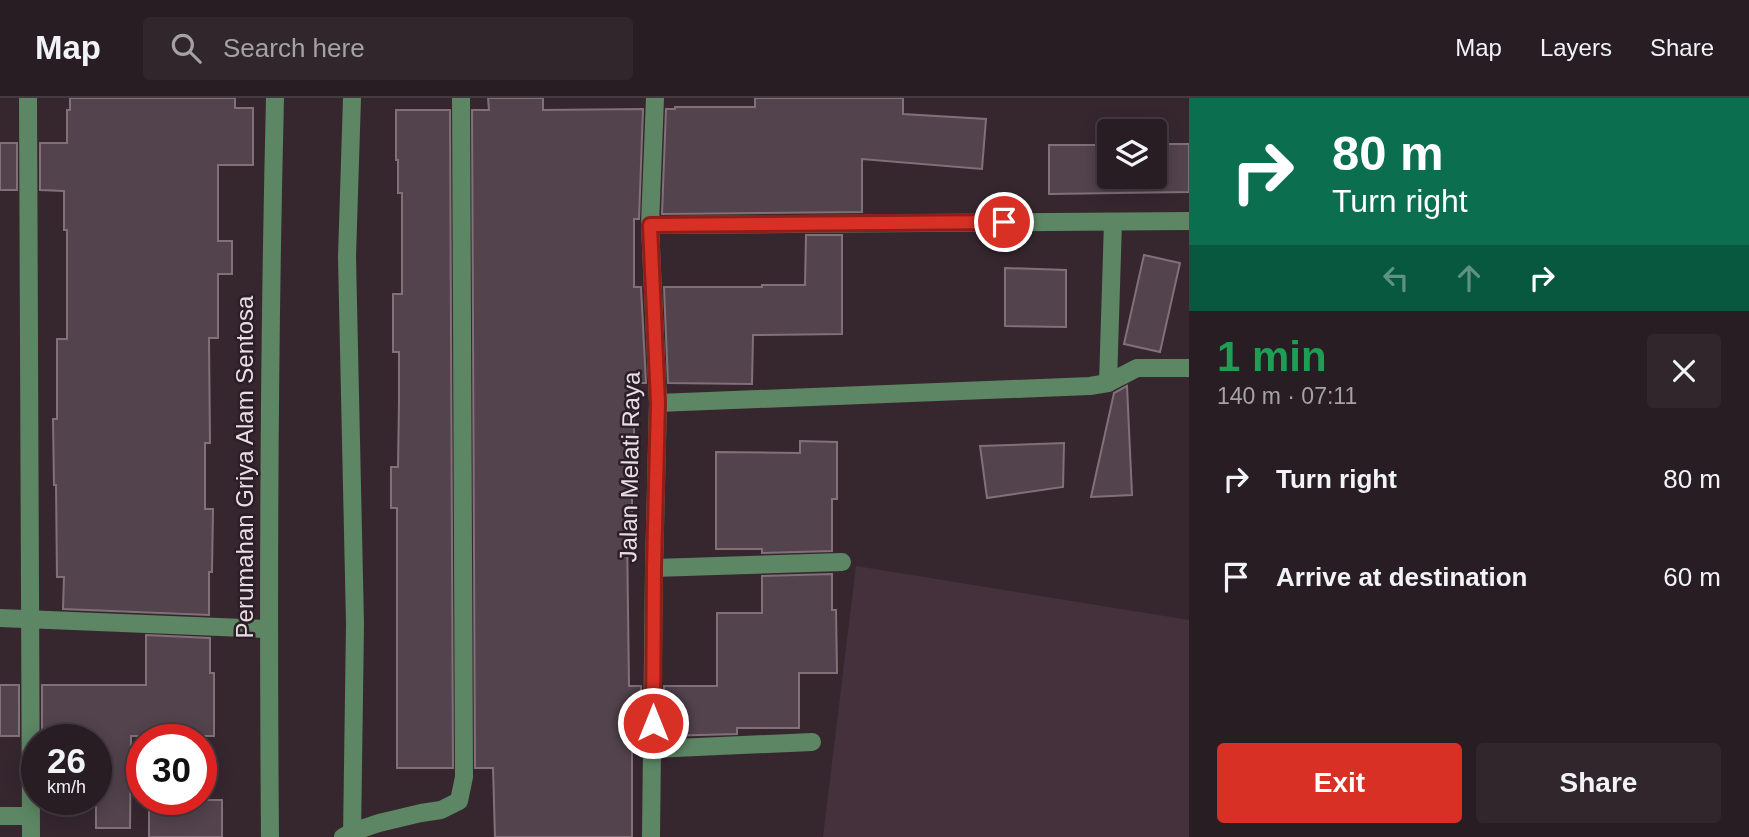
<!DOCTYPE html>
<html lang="en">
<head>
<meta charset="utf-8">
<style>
  body { margin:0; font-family:Helvetica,sans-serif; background:#30262b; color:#f1f3f6; height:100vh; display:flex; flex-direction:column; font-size:26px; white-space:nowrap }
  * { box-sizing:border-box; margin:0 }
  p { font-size:23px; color:#a5a2a6 }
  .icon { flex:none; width:38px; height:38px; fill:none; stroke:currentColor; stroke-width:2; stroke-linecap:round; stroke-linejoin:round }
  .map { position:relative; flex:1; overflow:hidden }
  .side { display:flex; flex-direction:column; background:#281d23; width:560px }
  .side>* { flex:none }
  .top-card { background:#0b6e4f; color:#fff; overflow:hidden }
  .fabs { position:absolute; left:1097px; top:21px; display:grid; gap:14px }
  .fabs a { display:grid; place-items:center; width:70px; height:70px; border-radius:7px; background:#281d23; box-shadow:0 4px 18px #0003,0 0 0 2px #443b41; font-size:35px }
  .speed { position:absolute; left:21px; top:626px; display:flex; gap:14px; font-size:35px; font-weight:700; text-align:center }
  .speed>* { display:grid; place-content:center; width:91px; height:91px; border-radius:50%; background:#281d23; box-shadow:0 4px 18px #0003,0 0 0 2px #443b41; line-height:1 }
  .speed small { font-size:18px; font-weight:400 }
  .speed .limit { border:10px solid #d22; background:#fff; color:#111 }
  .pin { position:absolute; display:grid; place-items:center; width:60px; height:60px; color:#fff; margin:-30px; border:4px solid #fff; border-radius:50%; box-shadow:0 2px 7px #0007 }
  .me { position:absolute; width:77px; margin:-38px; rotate:0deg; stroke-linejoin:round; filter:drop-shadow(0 0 5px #0008) }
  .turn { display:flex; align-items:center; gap:24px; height:147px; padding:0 28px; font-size:32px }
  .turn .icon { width:91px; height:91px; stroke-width:2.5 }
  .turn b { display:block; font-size:49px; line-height:60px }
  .lanes { display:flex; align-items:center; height:66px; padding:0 28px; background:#0003; justify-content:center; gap:35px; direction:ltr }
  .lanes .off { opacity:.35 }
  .round { display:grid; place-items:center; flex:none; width:74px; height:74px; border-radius:7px; background:#30262b }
  .overview { display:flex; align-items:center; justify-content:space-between; height:119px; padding:0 28px }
  h1 { font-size:42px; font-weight:600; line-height:52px; color:#1e9e55 }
  .action { display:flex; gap:14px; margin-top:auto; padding:14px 28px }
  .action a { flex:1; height:80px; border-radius:7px; background:#d93025; color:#fff; font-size:28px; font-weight:600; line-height:80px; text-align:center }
  .action a+a { background:#30262b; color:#f1f3f6 }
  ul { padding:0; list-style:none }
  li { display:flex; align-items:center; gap:21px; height:98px; padding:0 28px }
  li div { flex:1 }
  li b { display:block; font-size:26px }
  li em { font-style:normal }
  header { display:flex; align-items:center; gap:42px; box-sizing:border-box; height:98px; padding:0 35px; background:#281d23; border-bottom:2px solid #443b41 }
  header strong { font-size:33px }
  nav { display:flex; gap:38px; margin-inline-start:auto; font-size:24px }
  .search { width:490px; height:63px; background:#30262b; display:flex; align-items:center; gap:18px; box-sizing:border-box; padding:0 24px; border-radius:7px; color:#a5a2a6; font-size:26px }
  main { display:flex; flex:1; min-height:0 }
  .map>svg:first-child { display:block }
  .built { fill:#45313b }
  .building { fill:#53434c; stroke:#827079; stroke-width:2 }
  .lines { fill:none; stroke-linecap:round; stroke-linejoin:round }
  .minor { stroke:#5c8664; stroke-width:18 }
  .route-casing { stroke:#8d1f18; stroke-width:18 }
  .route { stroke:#d93025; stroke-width:12 }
  .labels { text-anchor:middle; stroke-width:5; stroke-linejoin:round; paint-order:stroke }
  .street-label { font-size:24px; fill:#e8dee3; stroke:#2c1e26 }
</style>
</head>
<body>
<header>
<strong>Map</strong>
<div class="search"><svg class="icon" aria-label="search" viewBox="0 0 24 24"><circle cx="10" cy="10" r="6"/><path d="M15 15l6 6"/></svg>Search here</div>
<nav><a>Map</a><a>Layers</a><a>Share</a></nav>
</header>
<main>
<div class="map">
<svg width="1189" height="739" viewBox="0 0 1189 739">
  <rect width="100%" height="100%" fill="#36272f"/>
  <!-- built -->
  <path class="built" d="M 856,468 L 1189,522 L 1189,739 L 823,739 Z"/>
  <!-- building -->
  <g class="building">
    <path d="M 70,0 L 235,0 L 235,10 L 253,10 L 253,67 L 218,67 L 218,143 L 232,143 L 232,176 L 218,176 L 218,240 L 209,240 L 210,345 L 205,345 L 205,411 L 213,411 L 212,474 L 209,474 L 209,517 L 63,511 L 64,479 L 57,479 L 56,387 L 54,387 L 53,321 L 57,321 L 57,241 L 67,241 L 67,132 L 64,132 L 64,93 L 40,92 L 40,45 L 67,45 L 67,12 L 70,12 Z"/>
    <path d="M 488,0 L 543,0 L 543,12 L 643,11 L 639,121 L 634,121 L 634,189 L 641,189 L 646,285 L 634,285 L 634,357 L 638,357 L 638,395 L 632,394 L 632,435 L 627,435 L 629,588 L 641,588 L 641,638 L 632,638 L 632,739 L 495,739 L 493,670 L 475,670 L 472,12 L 489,12 Z"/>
    <path d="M 755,0 L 903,0 L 903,16 L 986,21 L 982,71 L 862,61 L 862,114 L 662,116 L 666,11 L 675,11 L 675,9 L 755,9 Z"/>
    <path d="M 396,12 L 450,12 L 453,670 L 397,670 L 397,410 L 391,410 L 391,369 L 398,369 L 399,304 L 399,254 L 393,254 L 393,196 L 402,196 L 402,95 L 398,95 L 398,62 L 396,62 Z"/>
    <rect x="0" y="45" width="17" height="47"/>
    <path d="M 1155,46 L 1189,46 L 1189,94 L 1049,96 L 1049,47 L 1110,47 L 1110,79 L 1155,79 Z"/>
    <path d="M 806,137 L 842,137 L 842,236 L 753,237 L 752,286 L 668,285 L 664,189 L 762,189 L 762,187 L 805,187 Z"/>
    <path d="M 1144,157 L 1180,165 L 1160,254 L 1124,246 Z"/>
    <path d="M 1005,170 L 1066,172 L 1066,229 L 1005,228 Z"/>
    <path d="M 1127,288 L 1132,397 L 1091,399 L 1114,295 Z"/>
    <path d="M 800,343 L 837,344 L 837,401 L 832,401 L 832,453 L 762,455 L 762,451 L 716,451 L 716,354 L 800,355 Z"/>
    <path d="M 1064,345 L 1063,389 L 987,400 L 980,348 Z"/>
    <path d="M 832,476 L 832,512 L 836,512 L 837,575 L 799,575 L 799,630 L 737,630 L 737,636 L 663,638 L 664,588 L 717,588 L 717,515 L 762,515 L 762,478 Z"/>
    <path d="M 146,537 L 210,540 L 210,575 L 214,575 L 214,638 L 131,638 L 130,730 L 96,730 L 96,638 L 42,638 L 42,587 L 146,587 Z"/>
    <rect x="0" y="587" width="19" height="51"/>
    <rect x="149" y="702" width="73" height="37"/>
  </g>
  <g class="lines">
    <!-- minor -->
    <g class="minor">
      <path d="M 28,0 L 31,739"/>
      <path d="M 352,0 L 347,159 L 355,526 L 352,739"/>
      <path d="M 650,127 L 1189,123"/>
      <path d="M 1108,285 L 1113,124"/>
      <path d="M 658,305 L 1090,288 L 1108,285 L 1137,270 L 1189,270"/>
      <path d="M 654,470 L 842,464"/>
      <path d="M 0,520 L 268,531"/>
      <path d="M 653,651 L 812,644"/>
      <path d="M 0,718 L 30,718"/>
      <path d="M 270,739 C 268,493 269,246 275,0"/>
      <path d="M 343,739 L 352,734 L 379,725 L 421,715 L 441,712 L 459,703 L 464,679 L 461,0"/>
      <path d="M 651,739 L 654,470 L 658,305 L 650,127 L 655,0"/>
    </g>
  </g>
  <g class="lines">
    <defs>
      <path id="route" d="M 653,625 L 654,470 L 658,305 L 650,127 L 1004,124"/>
    </defs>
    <!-- route casing -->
    <use href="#route" class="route-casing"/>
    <!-- route -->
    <use href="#route" class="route"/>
  </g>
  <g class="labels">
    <!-- street labels -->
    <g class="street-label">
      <text transform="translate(245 369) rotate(-90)" y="8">Perumahan Griya Alam Sentosa</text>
      <text transform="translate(630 369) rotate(-89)" y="8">Jalan Melati Raya</text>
    </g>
  </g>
</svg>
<div class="fabs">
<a><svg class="icon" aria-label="layers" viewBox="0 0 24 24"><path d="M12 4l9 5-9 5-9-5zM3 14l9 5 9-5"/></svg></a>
</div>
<div class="speed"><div>26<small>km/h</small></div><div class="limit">30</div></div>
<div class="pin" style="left:1004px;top:124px;background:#d93025"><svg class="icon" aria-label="arrive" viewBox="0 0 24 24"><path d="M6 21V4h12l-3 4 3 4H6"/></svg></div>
<svg class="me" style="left:653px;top:625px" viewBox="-20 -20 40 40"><circle r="17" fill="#d93025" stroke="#fff" stroke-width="3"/><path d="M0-11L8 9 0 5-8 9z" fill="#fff"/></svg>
</div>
<section class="side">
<div class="top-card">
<div class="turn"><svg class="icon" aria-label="right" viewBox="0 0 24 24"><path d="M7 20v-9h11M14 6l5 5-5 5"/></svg><div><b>80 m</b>Turn right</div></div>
<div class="lanes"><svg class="icon off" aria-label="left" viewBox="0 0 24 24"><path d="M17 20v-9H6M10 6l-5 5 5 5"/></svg><svg class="icon off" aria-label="ahead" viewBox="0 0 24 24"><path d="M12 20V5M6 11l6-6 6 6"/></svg><svg class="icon" aria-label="right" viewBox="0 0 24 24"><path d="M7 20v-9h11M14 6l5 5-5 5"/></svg></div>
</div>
<div class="overview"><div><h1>1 min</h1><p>140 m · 07:11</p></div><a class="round"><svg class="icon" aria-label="close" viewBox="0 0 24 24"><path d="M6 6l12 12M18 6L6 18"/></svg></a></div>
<ul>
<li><svg class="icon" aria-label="right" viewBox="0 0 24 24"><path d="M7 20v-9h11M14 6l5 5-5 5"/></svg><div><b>Turn right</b></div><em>80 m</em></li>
<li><svg class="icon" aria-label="arrive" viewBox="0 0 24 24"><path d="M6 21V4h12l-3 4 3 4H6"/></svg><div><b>Arrive at destination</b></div><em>60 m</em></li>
</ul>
<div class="action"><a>Exit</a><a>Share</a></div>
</section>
</main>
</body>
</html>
